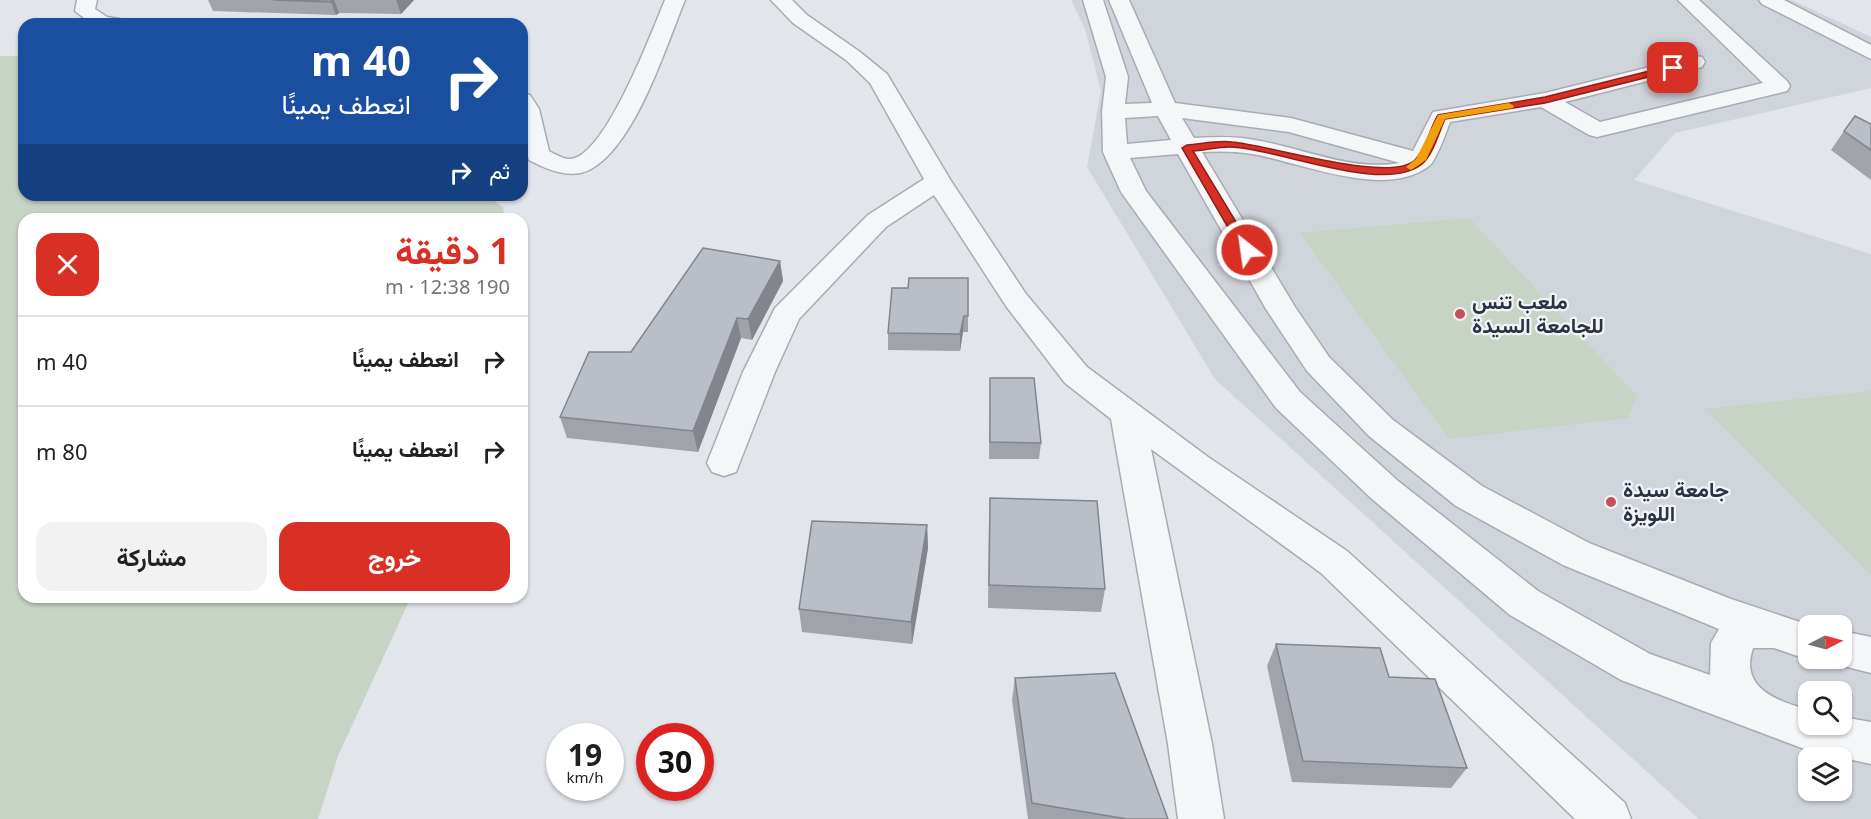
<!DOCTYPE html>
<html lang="ar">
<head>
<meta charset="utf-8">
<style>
  body { margin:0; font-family:"Noto Sans",Vazirmatn,sans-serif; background:#f2f2f2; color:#202124; direction:rtl; height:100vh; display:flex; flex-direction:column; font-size:22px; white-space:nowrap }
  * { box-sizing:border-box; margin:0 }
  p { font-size:20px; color:#757577 }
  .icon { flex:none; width:33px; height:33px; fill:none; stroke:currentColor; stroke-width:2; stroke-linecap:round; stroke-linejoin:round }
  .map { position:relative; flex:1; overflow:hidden; direction:ltr }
  .details { position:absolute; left:18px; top:213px; width:510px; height:390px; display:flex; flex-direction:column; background:#fff; border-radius:18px; box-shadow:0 2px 4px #0004; direction:rtl }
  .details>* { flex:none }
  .top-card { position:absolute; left:18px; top:18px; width:510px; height:183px; border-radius:18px; box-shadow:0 2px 4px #0004; direction:rtl; background:#1a4fa0; color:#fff; overflow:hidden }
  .needle { width:39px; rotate:84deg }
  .buttons { position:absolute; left:1798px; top:615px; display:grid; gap:12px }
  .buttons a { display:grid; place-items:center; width:54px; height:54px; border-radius:12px; background:#fff; box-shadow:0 2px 4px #0004; font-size:30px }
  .speed { position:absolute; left:546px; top:723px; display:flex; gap:12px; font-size:30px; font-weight:700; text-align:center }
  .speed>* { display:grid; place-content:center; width:78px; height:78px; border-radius:50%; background:#fff; box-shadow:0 2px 4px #0004; line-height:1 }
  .speed small { font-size:15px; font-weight:400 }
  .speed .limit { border:9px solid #d22; background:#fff; color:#111 }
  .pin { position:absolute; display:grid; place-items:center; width:51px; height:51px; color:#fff; margin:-26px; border-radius:12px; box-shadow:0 3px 9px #0006 }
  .me { position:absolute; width:66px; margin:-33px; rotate:330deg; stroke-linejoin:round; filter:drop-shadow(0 0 4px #0008) }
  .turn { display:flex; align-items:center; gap:21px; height:126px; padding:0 18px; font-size:27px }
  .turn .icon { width:78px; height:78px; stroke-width:2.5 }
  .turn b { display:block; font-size:42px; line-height:51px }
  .then { display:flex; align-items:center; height:57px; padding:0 18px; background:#0003; gap:12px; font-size:22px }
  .round { display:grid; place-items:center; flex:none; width:63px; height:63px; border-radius:18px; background:#f2f2f2 }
  .summary { display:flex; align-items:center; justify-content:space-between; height:102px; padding:0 18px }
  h1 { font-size:36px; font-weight:700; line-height:45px; color:#d93025 }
  .primary-button { display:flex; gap:12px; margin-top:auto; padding:12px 18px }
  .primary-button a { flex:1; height:69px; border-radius:18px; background:#d93025; color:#fff; font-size:24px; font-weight:700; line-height:69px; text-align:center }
  .primary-button a+a { background:#f2f2f2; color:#202124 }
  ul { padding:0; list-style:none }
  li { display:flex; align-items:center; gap:18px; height:90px; padding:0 18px; border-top:2px solid #e0e0e0 }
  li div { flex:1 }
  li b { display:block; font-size:22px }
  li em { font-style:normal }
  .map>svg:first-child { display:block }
  .built { fill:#d0d4db; fill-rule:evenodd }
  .green { fill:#c7d3c4 }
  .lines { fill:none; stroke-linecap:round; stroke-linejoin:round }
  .minor-casing { stroke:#a7acb4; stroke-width:3 }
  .minor { fill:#f5f6f8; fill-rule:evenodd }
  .wall { fill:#a0a3aa }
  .shaded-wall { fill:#82858b }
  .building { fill:#babec6; stroke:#82858b; stroke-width:1.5 }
  .route { fill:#d93025; stroke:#8d1f18; stroke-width:1.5 }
  .slow { fill:#f59e0b }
  .poi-dot { fill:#c74f5c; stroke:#f2f4f7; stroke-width:2 }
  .labels { text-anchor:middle; stroke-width:4.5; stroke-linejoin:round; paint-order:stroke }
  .poi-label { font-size:21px; font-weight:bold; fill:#2b3241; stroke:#f2f4f7; text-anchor:start }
</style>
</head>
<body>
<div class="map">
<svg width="1871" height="819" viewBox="0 0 1871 819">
  <rect width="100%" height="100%" fill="#e2e5ea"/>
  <!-- built -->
  <path class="built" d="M 1071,0 L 1792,0 L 1871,37 L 1871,88 L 1675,133 L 1634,180 L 1871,254 L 1871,819 L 1699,819 L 1215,379 L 1087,167 L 1101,91 L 1085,29 ZM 1809,626 L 1842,626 L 1842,658 L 1809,658 ZM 1809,692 L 1842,692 L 1842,724 L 1809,724 ZM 1809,758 L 1842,758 L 1842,790 L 1809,790 Z"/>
  <!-- green -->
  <g class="green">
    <path d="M 0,56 L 24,56 L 24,195 L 486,195 L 503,207 L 505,219 L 24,219 L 24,597 L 411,597 L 338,756 L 318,819 L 0,819 Z"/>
    <path d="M 1469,218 L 1637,396 L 1628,418 L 1449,439 L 1300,233 Z"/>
    <path d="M 1871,391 L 1871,575 L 1706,409 Z"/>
  </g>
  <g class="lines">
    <defs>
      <g id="minor">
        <path d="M 77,0 L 97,0 L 95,9 L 107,17 L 125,20 L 128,24 L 92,24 L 75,11 Z"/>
        <path d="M 665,0 L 685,0 C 666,46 636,144 591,169 C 571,180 548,170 529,160 L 522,136 L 522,93 L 530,95 L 539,109 L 549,151 C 555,154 564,160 571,159 C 606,155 652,31 665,0 Z"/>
        <path d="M 771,0 L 792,0 L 807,15 L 860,52 L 887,74 L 951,181 L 1026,294 L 1087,367 L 1208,457 L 1347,551 L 1625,803 L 1631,819 L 1575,819 L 1321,573 L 1151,449 L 1212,744 L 1224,819 L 1178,819 L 1168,744 L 1111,419 L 1065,383 L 1006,306 L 934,195 L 886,227 L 799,319 L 775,372 L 736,472 L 724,476 L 712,472 L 707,463 L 743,372 L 775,308 L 868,215 L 924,179 L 870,83 L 846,60 L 793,23 Z"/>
        <path d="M 1083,0 L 1103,0 L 1128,77 L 1125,104 L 1152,103 L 1109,0 L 1129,0 L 1175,103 L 1291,118 L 1413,151 L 1433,112 L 1545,93 L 1694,56 L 1702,57 L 1705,62 L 1702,67 L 1565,102 L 1600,122 L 1763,83 L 1678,0 L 1699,0 L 1787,81 L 1790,86 L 1787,91 L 1597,137 L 1589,135 L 1541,107 L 1450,122 C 1446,133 1436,161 1429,166 C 1384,200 1301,162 1252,154 C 1235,151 1218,151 1202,152 L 1295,307 L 1329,357 L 1393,420 L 1482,486 L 1589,543 L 1731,599 L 1812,626 L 1809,626 L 1809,658 L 1812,658 L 1809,660 L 1774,648 L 1753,648 C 1739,689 1778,701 1809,710 L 1809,724 L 1842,724 L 1842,717 L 1871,722 L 1871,764 L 1807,750 L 1621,680 L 1510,615 L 1372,499 L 1276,408 L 1121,192 L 1103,152 L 1102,112 L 1106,77 ZM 1158,116 L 1171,140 L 1127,144 L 1125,118 ZM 1182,118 L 1289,132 L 1400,163 C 1350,172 1299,146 1249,139 C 1231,136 1212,137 1194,138 ZM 1178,154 L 1266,309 L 1307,371 L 1369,436 L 1456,506 L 1563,565 L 1719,629 L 1711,643 L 1710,675 L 1650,654 L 1538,591 L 1398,481 L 1300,392 L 1146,191 L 1130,158 Z"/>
        <path d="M 1759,0 L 1784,0 L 1871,45 L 1871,59 L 1762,4 Z"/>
        <path d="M 1842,631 L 1871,637 L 1871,673 L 1827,662 L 1826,658 L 1842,658 Z"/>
      </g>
    </defs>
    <!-- minor casing -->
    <use href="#minor" class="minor-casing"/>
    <!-- minor -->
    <use href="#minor" class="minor"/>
  </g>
  <!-- wall -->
  <g class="wall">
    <path d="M 208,0 L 414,0 L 401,14 L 339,13 L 336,15 L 213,11 Z"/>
    <path d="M 1871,124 L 1871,180 L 1831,150 L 1844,131 Z"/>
    <path d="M 780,261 L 783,281 L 752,340 L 741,338 L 698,452 L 567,438 L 560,417 Z"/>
    <path d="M 892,288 L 968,316 L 968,332 L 963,332 L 960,351 L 888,350 L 888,333 Z"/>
    <path d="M 990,378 L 1041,443 L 1039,459 L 989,459 Z"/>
    <path d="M 990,498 L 1105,589 L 1101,612 L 988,608 L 989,521 Z"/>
    <path d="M 927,525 L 928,548 L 912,644 L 802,632 L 799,609 Z"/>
    <path d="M 1276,644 L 1389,677 L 1467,768 L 1451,788 L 1292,782 L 1267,666 Z"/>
    <path d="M 1015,678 L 1168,819 L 1028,819 L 1012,700 Z"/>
  </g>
  <!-- shaded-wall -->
  <g class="shaded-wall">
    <path d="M 334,0 L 339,13 L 336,15 L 331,2 Z"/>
    <path d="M 396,0 L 414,0 L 401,14 Z"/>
    <path d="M 780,261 L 783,281 L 752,340 L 748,319 Z"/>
    <path d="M 964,316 L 963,332 L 960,351 L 960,334 Z"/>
    <path d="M 737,318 L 741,338 L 698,452 L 693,431 Z"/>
    <path d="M 927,525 L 928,548 L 912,644 L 911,622 Z"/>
  </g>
  <!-- building -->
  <g class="building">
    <path d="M 273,0 L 333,0 L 331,2 Z"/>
    <path d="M 1855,116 L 1871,124 L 1871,150 L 1844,131 Z"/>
    <path d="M 703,248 L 780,261 L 748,319 L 737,318 L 693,431 L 560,417 L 589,352 L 631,352 Z"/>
    <path d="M 909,278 L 968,278 L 968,316 L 964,316 L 960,334 L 888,333 L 892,288 L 908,288 Z"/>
    <path d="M 990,378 L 1034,378 L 1041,443 L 990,442 Z"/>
    <path d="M 990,498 L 1097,501 L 1105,589 L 989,585 Z"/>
    <path d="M 812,521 L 927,525 L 911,622 L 799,609 Z"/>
    <path d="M 1276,644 L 1380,648 L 1389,677 L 1435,679 L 1467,768 L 1303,761 Z"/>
    <path d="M 1115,673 L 1168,819 L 1127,819 L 1032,803 L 1015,678 Z"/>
  </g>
  <!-- route -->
  <path class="route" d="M 1673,65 L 1677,68 L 1676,70 L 1545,103 L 1445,119 C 1439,132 1433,155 1422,164 C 1384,195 1278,148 1230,147 C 1218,147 1205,150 1193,151 L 1253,250 L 1247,253 L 1241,250 L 1182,148 L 1187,145 C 1201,144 1218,140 1232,142 C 1270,145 1390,184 1415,160 C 1426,149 1430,128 1438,115 L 1545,97 Z"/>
  <!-- slow -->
  <path class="slow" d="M 1509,103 L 1514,106 L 1513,108 L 1445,119 L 1426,160 L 1411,170 L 1406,167 L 1416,159 L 1438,115 Z"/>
  <!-- markers -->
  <g class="poi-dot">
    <circle cx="1460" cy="314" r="6"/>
    <circle cx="1611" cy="502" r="6"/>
  </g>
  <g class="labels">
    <!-- poi labels -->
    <g class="poi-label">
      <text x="1472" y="309">ملعب تنس<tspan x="1472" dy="24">للجامعة السيدة</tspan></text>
      <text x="1623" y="497">جامعة سيدة<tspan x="1623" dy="24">اللويزة</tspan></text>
    </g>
  </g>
</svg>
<div class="buttons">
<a><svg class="needle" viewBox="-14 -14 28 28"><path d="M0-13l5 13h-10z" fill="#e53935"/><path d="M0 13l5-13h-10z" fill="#757577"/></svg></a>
<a><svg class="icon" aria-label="search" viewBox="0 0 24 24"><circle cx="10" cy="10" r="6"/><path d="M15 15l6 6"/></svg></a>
<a><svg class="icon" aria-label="layers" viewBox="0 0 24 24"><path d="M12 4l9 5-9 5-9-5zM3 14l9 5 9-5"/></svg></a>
</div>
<div class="speed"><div>19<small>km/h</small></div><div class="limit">30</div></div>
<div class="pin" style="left:1673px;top:68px;background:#d93025"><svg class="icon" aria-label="arrive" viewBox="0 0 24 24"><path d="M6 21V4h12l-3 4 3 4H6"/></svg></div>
<svg class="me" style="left:1247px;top:250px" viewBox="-20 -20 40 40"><circle r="17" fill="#d93025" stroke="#fff" stroke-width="3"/><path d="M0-11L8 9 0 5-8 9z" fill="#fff"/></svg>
<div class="top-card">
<div class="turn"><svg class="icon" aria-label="right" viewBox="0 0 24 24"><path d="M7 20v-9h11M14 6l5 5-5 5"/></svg><div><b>40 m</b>انعطف يمينًا</div></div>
<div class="then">ثم<svg class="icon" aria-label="right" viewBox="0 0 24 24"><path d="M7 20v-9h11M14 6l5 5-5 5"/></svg></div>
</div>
<section class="details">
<div class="summary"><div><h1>1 دقيقة</h1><p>190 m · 12:38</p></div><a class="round" style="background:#d93025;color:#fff"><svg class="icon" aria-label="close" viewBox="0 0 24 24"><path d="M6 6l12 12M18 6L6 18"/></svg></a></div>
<ul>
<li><svg class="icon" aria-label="right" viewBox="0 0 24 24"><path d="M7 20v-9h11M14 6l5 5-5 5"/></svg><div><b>انعطف يمينًا</b></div><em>40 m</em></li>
<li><svg class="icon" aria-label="right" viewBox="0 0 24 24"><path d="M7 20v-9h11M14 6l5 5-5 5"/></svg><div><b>انعطف يمينًا</b></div><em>80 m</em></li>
</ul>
<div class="primary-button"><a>خروج</a><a>مشاركة</a></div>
</section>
</div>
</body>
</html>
